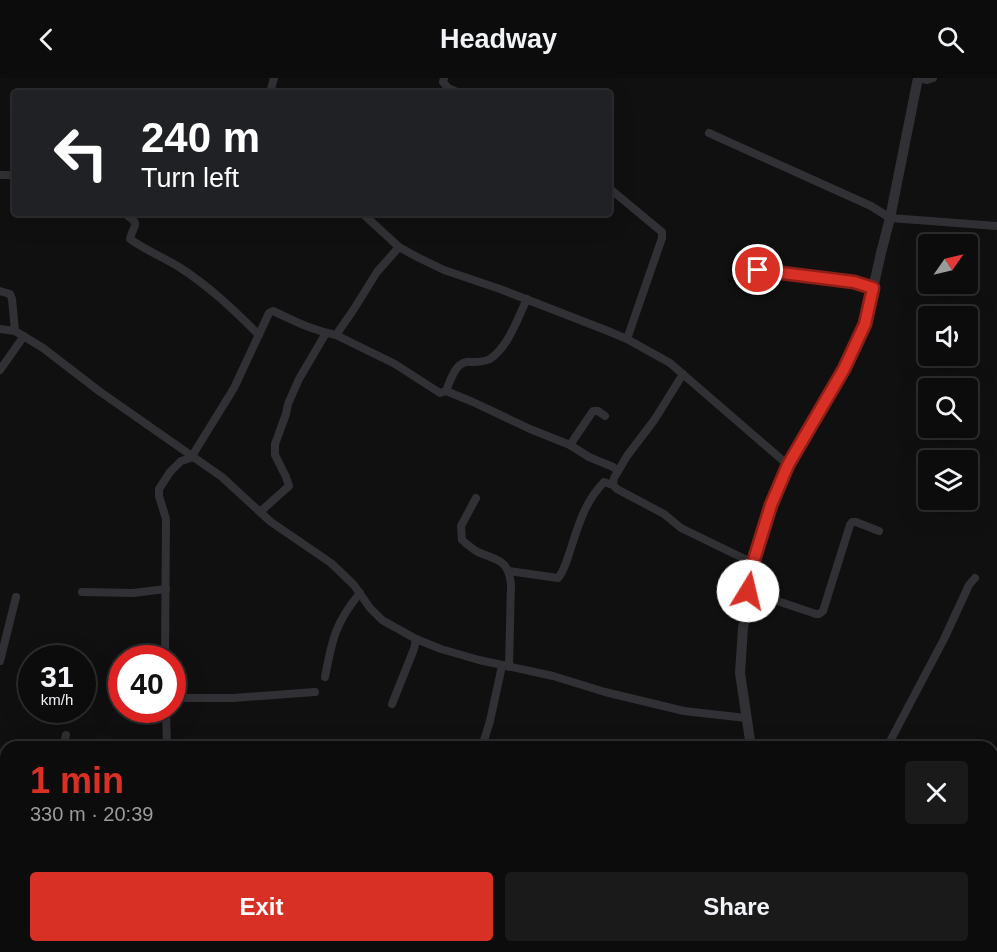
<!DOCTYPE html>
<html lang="en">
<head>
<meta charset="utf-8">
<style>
  body { margin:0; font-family:Helvetica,sans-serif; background:#1a1a1b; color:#f1f3f6; height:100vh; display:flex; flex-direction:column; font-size:22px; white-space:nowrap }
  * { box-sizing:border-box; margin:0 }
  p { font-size:20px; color:#9a9b9d }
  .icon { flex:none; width:33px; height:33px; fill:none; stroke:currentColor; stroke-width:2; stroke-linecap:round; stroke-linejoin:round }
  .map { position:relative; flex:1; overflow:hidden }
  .details { position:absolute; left:0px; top:663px; width:998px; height:212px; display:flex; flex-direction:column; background:#0c0c0d; border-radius:18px 18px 0 0; box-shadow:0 6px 24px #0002,0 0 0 2px #2c2c2e }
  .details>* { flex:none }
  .banner { position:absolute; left:12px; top:12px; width:600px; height:126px; border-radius:6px; box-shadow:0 6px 24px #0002,0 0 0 2px #2c2c2e; background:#202124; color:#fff; overflow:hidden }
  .needle { width:39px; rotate:56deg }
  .fabs { position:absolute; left:918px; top:156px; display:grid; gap:12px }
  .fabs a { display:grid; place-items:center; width:60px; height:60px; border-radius:6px; background:#0c0c0d; box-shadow:0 6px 24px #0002,0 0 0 2px #2c2c2e; font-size:30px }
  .speed { position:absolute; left:18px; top:567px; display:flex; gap:12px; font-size:30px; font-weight:700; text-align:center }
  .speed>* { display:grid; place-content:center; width:78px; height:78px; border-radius:50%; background:#0c0c0d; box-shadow:0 6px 24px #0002,0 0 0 2px #2c2c2e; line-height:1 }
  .speed small { font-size:15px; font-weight:400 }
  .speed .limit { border:9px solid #d22; background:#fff; color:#111 }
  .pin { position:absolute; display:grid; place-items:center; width:51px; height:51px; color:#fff; margin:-26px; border:3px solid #fff; border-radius:50%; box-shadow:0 2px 6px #0007 }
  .me { position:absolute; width:66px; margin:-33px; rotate:9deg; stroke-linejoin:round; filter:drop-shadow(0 0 4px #0008) }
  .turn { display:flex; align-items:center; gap:21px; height:126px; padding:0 30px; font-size:27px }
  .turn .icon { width:78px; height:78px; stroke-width:2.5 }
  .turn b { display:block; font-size:42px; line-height:51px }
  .round { display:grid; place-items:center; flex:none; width:63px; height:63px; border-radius:6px; background:#1a1a1b }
  .head { display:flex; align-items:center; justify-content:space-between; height:102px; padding:0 30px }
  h1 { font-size:36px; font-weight:600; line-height:45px; color:#d93025 }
  .primary-button { display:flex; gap:12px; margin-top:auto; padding:12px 30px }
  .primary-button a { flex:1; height:69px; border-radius:6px; background:#d93025; color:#fff; font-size:24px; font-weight:600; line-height:69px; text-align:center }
  .primary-button a+a { background:#1a1a1b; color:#f1f3f6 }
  header { display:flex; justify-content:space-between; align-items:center; height:78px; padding:0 30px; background:#0c0c0d; font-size:27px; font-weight:600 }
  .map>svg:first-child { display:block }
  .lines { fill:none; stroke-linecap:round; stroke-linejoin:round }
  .minor { stroke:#313135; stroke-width:8 }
  .tertiary { stroke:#313135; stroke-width:10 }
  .route-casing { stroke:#8d1f18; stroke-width:15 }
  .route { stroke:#d93025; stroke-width:10 }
</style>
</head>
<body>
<header><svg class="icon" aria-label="back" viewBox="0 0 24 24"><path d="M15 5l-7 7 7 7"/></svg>Headway<svg class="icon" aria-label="search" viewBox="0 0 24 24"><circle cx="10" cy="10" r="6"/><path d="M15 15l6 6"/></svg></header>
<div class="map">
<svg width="997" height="874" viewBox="0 0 997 874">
  <rect width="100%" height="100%" fill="#101011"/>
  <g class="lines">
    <!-- minor -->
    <g class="minor">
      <path d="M 444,0 L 443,4 L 448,10 L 459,15"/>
      <path d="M 919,0 L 927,2 L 933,0"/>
      <path d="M 270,15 L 274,0"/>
      <path d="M 709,55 L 871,128 L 890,140 L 997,148"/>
      <path d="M 0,97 L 15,97"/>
      <path d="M 609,110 L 662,154 L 662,160 L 627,261"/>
      <path d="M 124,135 C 142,148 134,144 130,161 C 145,172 163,179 179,189 C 209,208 234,232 259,257"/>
      <path d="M 362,135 L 399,169 L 417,179 L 444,192 L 500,211 L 608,253 L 627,261 L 670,285 L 788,387"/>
      <path d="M 743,189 L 773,194 L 854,204 L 873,210"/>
      <path d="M 0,213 L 10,216 L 12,221 L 15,253 L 43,270 L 99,313 L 222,399 L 260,434 L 289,408 L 286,399 L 275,377 L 275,366 L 286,336 L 288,326 L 299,301 L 326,255"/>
      <path d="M 0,251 L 15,253"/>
      <path d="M 336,257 L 395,286 L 440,315 L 446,313 C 451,301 456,282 471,284 C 478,284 484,284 490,281 C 509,268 517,241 527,221"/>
      <path d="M 0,292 L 24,258"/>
      <path d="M 683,296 L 655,341 L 627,378 L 614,400 L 613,407 L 617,411 L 664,436 L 681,450 L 753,485"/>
      <path d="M 446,313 L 473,324 L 530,351 L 570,367 L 593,333 L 598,333 L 605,338"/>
      <path d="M 570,367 L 589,379 L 613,389 L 618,393"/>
      <path d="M 192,378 L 234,310 L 269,235 L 273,233 C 295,243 311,252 336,257 L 354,231 L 377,194 L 399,169"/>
      <path d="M 476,420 L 461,448 L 462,462 C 467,466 472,471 478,474 C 498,483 508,481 511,506 L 509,589"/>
      <path d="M 260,434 L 271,444 L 331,485 L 354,507 L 370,530 L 382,542 L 416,561 L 441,571 L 479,582 L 553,598 L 605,614 L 684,633 L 746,640"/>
      <path d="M 509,493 L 558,500 C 565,492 567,481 571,470 C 579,445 585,424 604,404 L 613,407"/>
      <path d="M 748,513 L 816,536 L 819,536 L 823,533 L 850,447 L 852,444 L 856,444 L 879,453"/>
      <path d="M 82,514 L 133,515 L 166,511"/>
      <path d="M 165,580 L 166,441 L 159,418 L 159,411 L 170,394 L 181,383 L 194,379"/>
      <path d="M 0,583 L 16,519"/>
      <path d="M 325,599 C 332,562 335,545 360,515"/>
      <path d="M 172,620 L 233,620 L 315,614"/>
      <path d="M 392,626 L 414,571 L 416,561"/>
      <path d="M 166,632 L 167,669"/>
      <path d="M 63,669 L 66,657"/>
      <path d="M 482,669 L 490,643 L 502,588"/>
      <path d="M 887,669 L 944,561 L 969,507 L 975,500"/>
      <path d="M 0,697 L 6,699"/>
      <path d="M 0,868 L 8,874"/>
      <path d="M 558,868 L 559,874"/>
      <path d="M 965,868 L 968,874"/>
      <path d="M 73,874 L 74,868"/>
      <path d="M 167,874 L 168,868"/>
      <path d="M 769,874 L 770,868"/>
    </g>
    <!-- tertiary -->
    <g class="tertiary">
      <path d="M 751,669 L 740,595 L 743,550 L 753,485 L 771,427 L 788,387 L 844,291 L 865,246 L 881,175 L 890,140 L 918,0"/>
      <path d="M 812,868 L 816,874"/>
    </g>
  </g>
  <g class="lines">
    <defs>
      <path id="route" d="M 748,513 L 753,485 L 771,427 L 788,387 L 844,291 L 865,246 L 873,210 L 854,204 L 758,192"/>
    </defs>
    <!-- route casing -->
    <use href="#route" class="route-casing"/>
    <!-- route -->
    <use href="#route" class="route"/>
  </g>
</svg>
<div class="fabs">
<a><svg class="needle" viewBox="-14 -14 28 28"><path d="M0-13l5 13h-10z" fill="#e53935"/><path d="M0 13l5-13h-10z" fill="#9a9b9d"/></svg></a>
<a><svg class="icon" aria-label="sound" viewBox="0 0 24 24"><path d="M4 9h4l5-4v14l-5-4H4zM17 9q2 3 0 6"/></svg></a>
<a><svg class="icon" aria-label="search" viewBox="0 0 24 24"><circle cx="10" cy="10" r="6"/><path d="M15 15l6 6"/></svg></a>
<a><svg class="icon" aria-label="layers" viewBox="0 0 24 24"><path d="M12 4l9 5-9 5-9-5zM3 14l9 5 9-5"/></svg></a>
</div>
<div class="speed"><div>31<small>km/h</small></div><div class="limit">40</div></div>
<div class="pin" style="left:758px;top:192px;background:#d93025"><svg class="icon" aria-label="arrive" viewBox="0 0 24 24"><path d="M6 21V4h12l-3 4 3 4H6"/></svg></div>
<svg class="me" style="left:748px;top:513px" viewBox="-20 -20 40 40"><circle r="19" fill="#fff"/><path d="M0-13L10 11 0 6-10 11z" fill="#d93025"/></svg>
<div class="banner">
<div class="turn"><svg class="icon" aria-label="left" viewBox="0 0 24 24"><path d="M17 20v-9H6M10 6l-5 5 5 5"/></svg><div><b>240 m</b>Turn left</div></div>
</div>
<section class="details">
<div class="head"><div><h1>1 min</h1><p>330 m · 20:39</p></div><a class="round"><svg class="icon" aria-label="close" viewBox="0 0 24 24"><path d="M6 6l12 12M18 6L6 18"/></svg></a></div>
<div class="primary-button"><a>Exit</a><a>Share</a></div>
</section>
</div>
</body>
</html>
